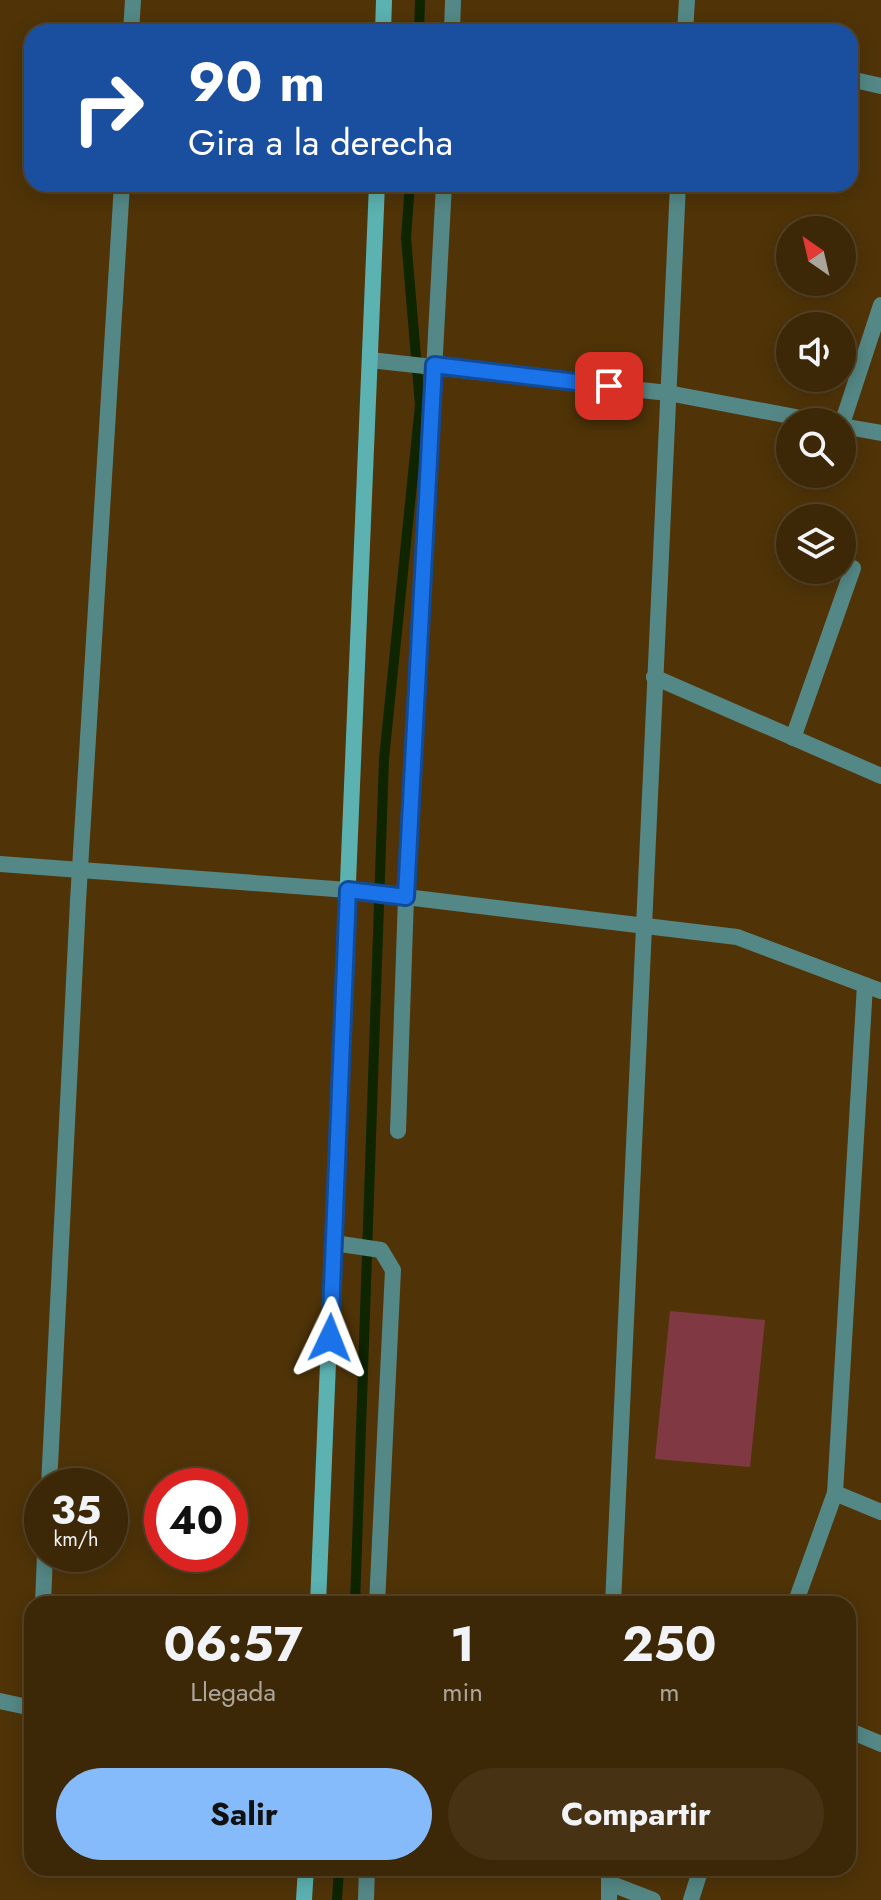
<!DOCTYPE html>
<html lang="es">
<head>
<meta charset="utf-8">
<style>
  body { margin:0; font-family:Jost,sans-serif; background:#473314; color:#f1f3f6; height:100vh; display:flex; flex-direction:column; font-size:30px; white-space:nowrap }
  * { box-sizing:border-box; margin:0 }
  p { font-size:26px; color:#aca59b }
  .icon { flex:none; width:44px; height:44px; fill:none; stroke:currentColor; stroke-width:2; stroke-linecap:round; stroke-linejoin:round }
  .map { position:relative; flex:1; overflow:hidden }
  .details { position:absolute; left:24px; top:1596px; width:832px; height:280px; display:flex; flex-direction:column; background:#3c2706; border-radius:24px; box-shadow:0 4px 20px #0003,0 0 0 2px #554428 }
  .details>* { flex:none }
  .top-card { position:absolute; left:24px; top:24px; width:834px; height:168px; border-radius:24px; box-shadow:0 4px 20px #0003,0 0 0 2px #554428; background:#1a4fa0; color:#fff; overflow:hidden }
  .needle { width:52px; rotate:326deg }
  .buttons { position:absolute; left:776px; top:216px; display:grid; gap:16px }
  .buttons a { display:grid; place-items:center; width:80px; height:80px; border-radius:50%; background:#3c2706; box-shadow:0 4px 20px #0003,0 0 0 2px #554428; font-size:40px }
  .speed { position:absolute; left:24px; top:1468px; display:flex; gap:16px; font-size:40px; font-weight:700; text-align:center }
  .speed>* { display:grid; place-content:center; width:104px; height:104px; border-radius:50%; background:#3c2706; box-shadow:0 4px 20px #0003,0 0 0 2px #554428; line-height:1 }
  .speed small { font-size:20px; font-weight:400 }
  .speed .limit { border:12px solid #d22; background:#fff; color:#111 }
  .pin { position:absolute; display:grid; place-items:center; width:68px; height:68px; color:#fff; margin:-34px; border-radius:16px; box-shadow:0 4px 12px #0006 }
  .me { position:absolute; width:88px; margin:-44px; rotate:2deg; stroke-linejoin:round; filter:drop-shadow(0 0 6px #0008) }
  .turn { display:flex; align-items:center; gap:28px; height:168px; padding:0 32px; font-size:36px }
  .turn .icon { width:104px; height:104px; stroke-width:2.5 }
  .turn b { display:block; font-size:56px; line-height:68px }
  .eta { display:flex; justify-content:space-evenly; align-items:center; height:136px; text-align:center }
  .eta b { font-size:48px; font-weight:700; line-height:56px }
  .primary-button { display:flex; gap:16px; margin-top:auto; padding:16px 32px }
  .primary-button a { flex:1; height:92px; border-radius:48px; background:#86bbfb; color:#111; font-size:32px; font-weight:700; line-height:92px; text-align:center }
  .primary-button a+a { background:#473314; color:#f1f3f6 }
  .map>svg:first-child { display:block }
  .pitch { fill:#803942 }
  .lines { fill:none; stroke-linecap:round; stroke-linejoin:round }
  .stream { stroke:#0e2500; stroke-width:10 }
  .street { stroke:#548886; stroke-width:16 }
  .secondary { stroke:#5bb2b1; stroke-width:16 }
  .route-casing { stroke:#114b97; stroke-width:20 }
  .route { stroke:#1a73e8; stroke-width:14 }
</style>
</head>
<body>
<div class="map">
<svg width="881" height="1900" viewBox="0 0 881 1900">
  <rect width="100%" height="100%" fill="#503408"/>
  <!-- pitch -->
  <path class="pitch" d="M 670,1311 L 765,1320 L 750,1467 L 655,1459 Z"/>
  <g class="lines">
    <!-- stream -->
    <g class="stream">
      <path d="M 419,32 L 420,0"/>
      <path d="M 355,1604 L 384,759 L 420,405 L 406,238 L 410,184"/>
      <path d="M 337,1900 L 339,1868"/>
    </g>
    <!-- street -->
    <g class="street">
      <path d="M 131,32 L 133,0"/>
      <path d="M 452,32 L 453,0"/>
      <path d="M 685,32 L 687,0"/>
      <path d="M 850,79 L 881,86"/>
      <path d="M 370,360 L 668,393 L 822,422"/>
      <path d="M 842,424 L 881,305"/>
      <path d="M 842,426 L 881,433"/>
      <path d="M 654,677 L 881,776"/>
      <path d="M 793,738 L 853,568"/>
      <path d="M 0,864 L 348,890 L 737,937 L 881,991"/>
      <path d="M 398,1131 L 406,897 L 444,184"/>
      <path d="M 334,1243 L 381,1250 L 393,1270 L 377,1604"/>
      <path d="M 49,1486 L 78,901 L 122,184"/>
      <path d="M 835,1493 L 881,1512"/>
      <path d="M 43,1604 L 45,1554"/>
      <path d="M 613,1604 L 678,184"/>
      <path d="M 795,1604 L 835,1493 L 865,985"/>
      <path d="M 0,1701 L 32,1708"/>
      <path d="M 848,1730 L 881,1744"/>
      <path d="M 609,1883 L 653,1900"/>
      <path d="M 366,1900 L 367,1868"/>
      <path d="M 609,1900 L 609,1868"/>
      <path d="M 691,1900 L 701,1868"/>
    </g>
    <!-- secondary -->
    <g class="secondary">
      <path d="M 383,32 L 384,0"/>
      <path d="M 318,1604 L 377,184"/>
      <path d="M 304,1900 L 306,1868"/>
    </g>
  </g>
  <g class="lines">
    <defs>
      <path id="route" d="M 330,1338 L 348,890 L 406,897 L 434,365 L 609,386"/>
    </defs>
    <!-- route casing -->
    <use href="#route" class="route-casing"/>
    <!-- route -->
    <use href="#route" class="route"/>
  </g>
</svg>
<div class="buttons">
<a><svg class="needle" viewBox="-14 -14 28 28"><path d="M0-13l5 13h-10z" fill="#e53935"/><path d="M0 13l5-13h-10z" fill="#aca59b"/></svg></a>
<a><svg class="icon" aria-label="sound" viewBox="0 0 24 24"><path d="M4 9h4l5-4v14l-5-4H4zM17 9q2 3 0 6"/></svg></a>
<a><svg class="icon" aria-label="search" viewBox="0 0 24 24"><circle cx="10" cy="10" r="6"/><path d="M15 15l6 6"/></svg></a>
<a><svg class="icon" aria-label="layers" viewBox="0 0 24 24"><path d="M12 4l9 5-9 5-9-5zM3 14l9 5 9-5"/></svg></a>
</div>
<div class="speed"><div>35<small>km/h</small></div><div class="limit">40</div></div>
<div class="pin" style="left:609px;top:386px;background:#d93025"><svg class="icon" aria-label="arrive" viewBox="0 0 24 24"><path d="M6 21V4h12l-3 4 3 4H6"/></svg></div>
<svg class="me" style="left:330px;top:1338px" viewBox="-20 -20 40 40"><path d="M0-17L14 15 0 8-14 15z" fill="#1a73e8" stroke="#fff" stroke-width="4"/></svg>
<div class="top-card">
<div class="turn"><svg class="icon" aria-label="right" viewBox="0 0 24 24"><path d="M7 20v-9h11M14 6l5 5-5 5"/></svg><div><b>90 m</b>Gira a la derecha</div></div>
</div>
<section class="details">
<div class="eta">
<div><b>06:57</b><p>Llegada</p></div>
<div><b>1</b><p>min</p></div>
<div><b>250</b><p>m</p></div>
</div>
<div class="primary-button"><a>Salir</a><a>Compartir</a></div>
</section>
</div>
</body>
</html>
